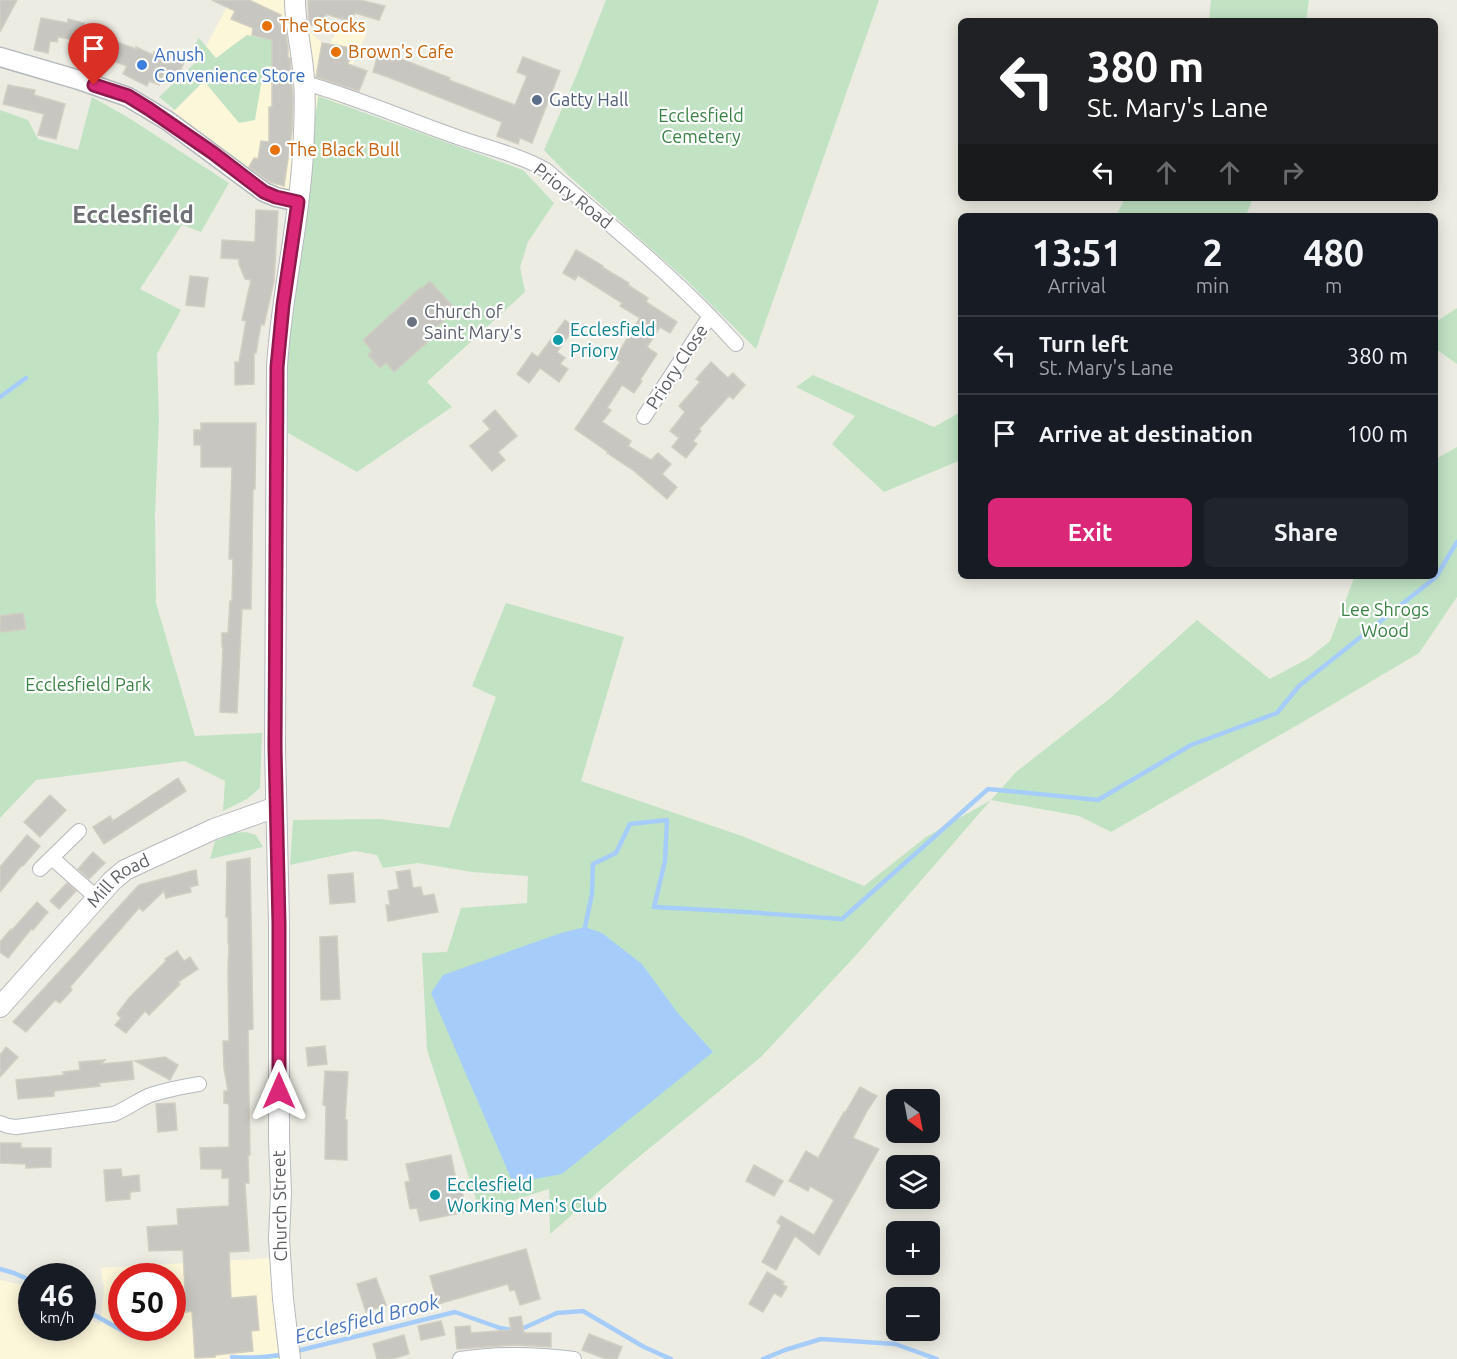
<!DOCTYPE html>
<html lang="en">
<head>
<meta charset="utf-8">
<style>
  body { margin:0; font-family:Ubuntu,sans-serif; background:#20242c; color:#f1f3f6; height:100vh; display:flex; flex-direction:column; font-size:22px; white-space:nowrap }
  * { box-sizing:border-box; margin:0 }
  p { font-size:20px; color:#9ea1a6 }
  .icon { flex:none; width:33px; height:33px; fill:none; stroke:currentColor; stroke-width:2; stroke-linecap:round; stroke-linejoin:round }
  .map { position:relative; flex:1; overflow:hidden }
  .sheet { position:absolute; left:958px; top:213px; width:480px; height:366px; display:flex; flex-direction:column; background:#171b24; border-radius:9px; box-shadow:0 3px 15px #0003 }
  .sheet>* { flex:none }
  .top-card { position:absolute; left:958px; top:18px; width:480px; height:183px; border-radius:9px; box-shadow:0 3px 15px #0003; background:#202124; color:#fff; overflow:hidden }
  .needle { width:39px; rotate:148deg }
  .buttons { position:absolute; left:886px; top:1089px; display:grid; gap:12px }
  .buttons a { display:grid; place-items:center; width:54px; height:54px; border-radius:9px; background:#171b24; box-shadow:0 3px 15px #0003; font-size:30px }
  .speed { position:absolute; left:18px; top:1263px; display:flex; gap:12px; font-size:30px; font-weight:700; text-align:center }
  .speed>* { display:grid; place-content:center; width:78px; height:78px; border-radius:50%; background:#171b24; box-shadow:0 3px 15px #0003; line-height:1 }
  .speed small { font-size:15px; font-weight:400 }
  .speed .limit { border:9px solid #d22; background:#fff; color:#111 }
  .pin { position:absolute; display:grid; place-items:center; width:51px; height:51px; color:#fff; margin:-62px -26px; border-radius:50% 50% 50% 0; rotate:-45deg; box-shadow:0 0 6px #0007 }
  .pin .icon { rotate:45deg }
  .me { position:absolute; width:66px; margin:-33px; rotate:0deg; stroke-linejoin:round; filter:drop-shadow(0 0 4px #0008) }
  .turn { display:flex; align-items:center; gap:21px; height:126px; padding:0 30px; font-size:27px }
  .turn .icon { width:78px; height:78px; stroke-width:2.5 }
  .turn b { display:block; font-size:42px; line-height:51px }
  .lanes { display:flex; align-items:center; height:57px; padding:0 30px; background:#0003; justify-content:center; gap:30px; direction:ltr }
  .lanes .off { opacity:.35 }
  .eta { display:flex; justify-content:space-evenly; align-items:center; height:102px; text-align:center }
  .eta b { font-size:36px; font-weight:700; line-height:42px }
  .cta { display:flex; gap:12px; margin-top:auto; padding:12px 30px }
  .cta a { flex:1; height:69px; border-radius:9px; background:#db2777; color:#fff; font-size:24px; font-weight:700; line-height:69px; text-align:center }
  .cta a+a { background:#20242c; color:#f1f3f6 }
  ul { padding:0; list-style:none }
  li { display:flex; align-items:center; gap:18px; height:78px; padding:0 30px; border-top:2px solid #363941 }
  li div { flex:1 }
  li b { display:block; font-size:22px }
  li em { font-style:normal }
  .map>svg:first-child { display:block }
  .commercial { fill:#fcf7d9; fill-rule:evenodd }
  .green { fill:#c1e3c4 }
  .water { fill:#a6cdfa }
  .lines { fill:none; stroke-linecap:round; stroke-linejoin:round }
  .stream { stroke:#a6cdfa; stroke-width:4.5 }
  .building { fill:#c8c6c0; stroke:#d1cec2; stroke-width:1.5 }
  .minor-casing { stroke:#b5b8bd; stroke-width:16 }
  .tertiary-casing { stroke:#b5b8bd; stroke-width:21 }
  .secondary-casing { stroke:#b7b9be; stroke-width:22 }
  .minor { stroke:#fff; stroke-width:14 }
  .tertiary { stroke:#fff; stroke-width:18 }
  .secondary { stroke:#fff; stroke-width:20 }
  .route-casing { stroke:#8e194d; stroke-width:15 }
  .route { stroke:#db2777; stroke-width:10 }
  .food-dot { fill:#e8710a; stroke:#fff; stroke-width:2 }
  .shop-dot { fill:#3f7fe0; stroke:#fff; stroke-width:2 }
  .service-dot { fill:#5c6f8a; stroke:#fff; stroke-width:2 }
  .worship-dot { fill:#6b7280; stroke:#fff; stroke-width:2 }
  .culture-dot { fill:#0f9aa8; stroke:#fff; stroke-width:2 }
  .labels { text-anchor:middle; stroke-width:4.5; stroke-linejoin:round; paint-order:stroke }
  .food-label { font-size:18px; fill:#c56008; stroke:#fff; text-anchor:start }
  .shop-label { font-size:18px; fill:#366cbe; stroke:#fff; text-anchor:start }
  .service-label { font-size:18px; fill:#4e5e75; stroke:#fff; text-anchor:start }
  .park-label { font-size:18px; fill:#3a8345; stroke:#fff }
  .street-label { font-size:18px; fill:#5b5e63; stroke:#fff }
  .worship-label { font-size:18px; fill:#5b616d; stroke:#fff; text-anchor:start }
  .culture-label { font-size:18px; fill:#0d838f; stroke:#fff; text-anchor:start }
  .water-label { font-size:20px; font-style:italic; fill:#4a76bc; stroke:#fff }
  .district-label { font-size:24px; font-weight:bold; fill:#6c7075; stroke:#fff }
</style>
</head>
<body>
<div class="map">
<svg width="1457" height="1359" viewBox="0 0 1457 1359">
  <rect width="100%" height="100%" fill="#edece3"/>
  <!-- commercial -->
  <g class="commercial">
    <path d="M 230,0 L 295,0 L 297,19 L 322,43 L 330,44 L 340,24 L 367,32 L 353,64 L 340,104 L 319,96 L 304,205 L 276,197 L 168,121 Z"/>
    <path d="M 290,1257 L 300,1359 L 0,1359 L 0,1280 L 31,1287 L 32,1328 L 82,1328 L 83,1315 L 100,1325 L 104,1289 L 101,1268 ZM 122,1276 L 172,1276 L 172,1328 L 122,1328 Z"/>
  </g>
  <!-- green -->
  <g class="green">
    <path d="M 606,0 L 879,0 L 756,349 L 684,278 L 568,175 L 544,150 L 577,74 Z"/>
    <path d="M 1211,0 L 1309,0 L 1306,21 L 1209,21 Z"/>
    <path d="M 247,35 L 272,40 L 272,66 L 264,67 L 255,120 L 239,123 L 204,81 L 175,110 L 159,97 L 198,60 L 191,51 L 199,38 L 216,58 Z"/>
    <path d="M 318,96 L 523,170 L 554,203 L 528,242 L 520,267 L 525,292 L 427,382 L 452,407 L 357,472 L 288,433 L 285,346 Z"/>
    <path d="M 92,97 L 129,118 L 229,183 L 201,232 L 182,225 L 140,289 L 181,310 L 157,354 L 159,419 L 155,514 L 156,603 L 195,736 L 262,733 L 260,788 L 247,799 L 223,811 L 225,781 L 185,761 L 36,780 L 0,818 L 0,110 L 28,120 L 38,139 L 78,150 Z"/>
    <path d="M 1125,198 L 1253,198 L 1247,213 L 1244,216 L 1116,216 Z"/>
    <path d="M 1457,308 L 1457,364 L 1436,349 L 1436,322 Z"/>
    <path d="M 813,375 L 934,427 L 961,412 L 961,460 L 884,492 L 832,444 L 855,416 L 796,387 Z"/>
    <path d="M 1457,447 L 1457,597 L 1419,653 L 1313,716 L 1111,832 L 1079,816 L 991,800 L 859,952 L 761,1057 L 629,1165 L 550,1234 L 549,1189 L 480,1211 L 427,1050 L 422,953 L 447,952 L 461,908 L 527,903 L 528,876 L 472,872 L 418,863 L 383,868 L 377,855 L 355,851 L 290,865 L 293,820 L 380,819 L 449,828 L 496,697 L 472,686 L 506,603 L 624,637 L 581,781 L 742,836 L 864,886 L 926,837 L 991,800 L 1016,772 L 1108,700 L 1197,620 L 1270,679 L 1309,658 L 1330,641 L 1355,576 L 1436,576 L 1436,459 Z"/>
    <path d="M 246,832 L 256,835 L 263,847 L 210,859 L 215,841 L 234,833 Z"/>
  </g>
  <!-- water -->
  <path class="water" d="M 585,927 L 602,933 L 642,964 L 677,1012 L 713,1052 L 562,1174 L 513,1183 L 431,993 L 443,975 L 561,933 Z"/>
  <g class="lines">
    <!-- stream -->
    <g class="stream">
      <path d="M 0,397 L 26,378"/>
      <path d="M 585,927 L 592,894 L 593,864 L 616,853 L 630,824 L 667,820 L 665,861 L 654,907 L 746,912 L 842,919 L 988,789 L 1098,800 L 1191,745 L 1277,713 L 1299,686 L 1436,577 L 1457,542"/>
      <path d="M 0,1269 L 14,1273 L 32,1281"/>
      <path d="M 82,1308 L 130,1335"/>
      <path d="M 293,1352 L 455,1312 L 500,1328 L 517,1331 L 557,1313 L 583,1311 L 644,1347 L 671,1359"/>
      <path d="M 232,1357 C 249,1358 267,1358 285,1354"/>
      <path d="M 763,1359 L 785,1350 L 821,1339 L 895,1344 L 937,1359"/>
    </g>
  </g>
  <!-- building -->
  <g class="building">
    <path d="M 0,0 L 17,0 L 0,32 Z"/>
    <path d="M 212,0 L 249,0 L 281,15 L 279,24 L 285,26 L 288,48 L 288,58 L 290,58 L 291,72 L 293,99 L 292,131 L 284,186 L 270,182 L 249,167 L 254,158 L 258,159 L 261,141 L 269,142 L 269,107 L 272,107 L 272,40 L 252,35 L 253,28 L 231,19 L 235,11 Z"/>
    <path d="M 308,0 L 360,0 L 385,6 L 379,20 L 355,13 L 351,22 L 326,14 L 326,26 L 309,25 Z"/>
    <path d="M 41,18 L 68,23 L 68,19 L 84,23 L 83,30 L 136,49 L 136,47 L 153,55 L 154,52 L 164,57 L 166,52 L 185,60 L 176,81 L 163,75 L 159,85 L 149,81 L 147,86 L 123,74 L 127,66 L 91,53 L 94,44 L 58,37 L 57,42 L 50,41 L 48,53 L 34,50 Z"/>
    <path d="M 322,43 L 353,48 L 348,64 L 367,71 L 359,91 L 316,77 Z"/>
    <path d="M 386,53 L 450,78 L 449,80 L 515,105 L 527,76 L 517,72 L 523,57 L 560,71 L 532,143 L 520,138 L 518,144 L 497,136 L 502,122 L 388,77 L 373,72 L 378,54 L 385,57 Z"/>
    <path d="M 8,85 L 35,90 L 34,95 L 65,104 L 56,139 L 38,135 L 44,114 L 3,104 Z"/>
    <path d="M 256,210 L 278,211 L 274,281 L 264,325 L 261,324 L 256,353 L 254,353 L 254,384 L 235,385 L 235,362 L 239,362 L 246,321 L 242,320 L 251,280 L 245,279 L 239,264 L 239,259 L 221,258 L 222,240 L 255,242 Z"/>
    <path d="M 576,250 L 603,266 L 602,267 L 629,283 L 628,285 L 648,298 L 646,302 L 677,322 L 670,333 L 660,327 L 647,347 L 657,354 L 640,380 L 642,381 L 634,393 L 622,385 L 607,408 L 611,410 L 602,422 L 631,441 L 628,446 L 651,460 L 658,453 L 671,464 L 662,474 L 677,487 L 667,499 L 633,470 L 607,453 L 608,452 L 575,429 L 620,362 L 615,358 L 640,318 L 620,306 L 622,303 L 578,275 L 575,280 L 563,273 Z"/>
    <path d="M 190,276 L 208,278 L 204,307 L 186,305 Z"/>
    <path d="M 430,281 L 456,310 L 429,334 L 432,338 L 394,372 L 386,363 L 380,368 L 368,355 L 372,351 L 363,340 L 421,287 L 422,288 Z"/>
    <path d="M 565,320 L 575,327 L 557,352 L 565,358 L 560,364 L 568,369 L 559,382 L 540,368 L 529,383 L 517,374 L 532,353 L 538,357 Z"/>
    <path d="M 711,362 L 728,378 L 733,373 L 745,385 L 733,399 L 729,396 L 699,429 L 701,431 L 693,441 L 697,444 L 686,458 L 672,447 L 679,438 L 670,431 L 685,412 L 679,406 L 700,382 L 696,379 Z"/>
    <path d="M 495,410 L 517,436 L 498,452 L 505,460 L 492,471 L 470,446 L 490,429 L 483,421 Z"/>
    <path d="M 201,423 L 256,423 L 255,489 L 253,489 L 251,609 L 242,609 L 237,713 L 220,712 L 223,647 L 222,647 L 222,633 L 228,633 L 230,601 L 232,601 L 233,559 L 229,559 L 232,467 L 201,467 L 201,445 L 194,445 L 194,430 L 201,430 Z"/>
    <path d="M 23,613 L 26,629 L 0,632 L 0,616 Z"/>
    <path d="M 178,778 L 186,791 L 104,844 L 93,827 L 110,816 L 113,821 Z"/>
    <path d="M 50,795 L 66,810 L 40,837 L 24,822 Z"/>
    <path d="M 27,835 L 40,846 L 23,866 L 22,865 L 0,892 L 0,867 Z"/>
    <path d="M 93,852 L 105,863 L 89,879 L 78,869 Z"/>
    <path d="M 250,858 L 253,1029 L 248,1030 L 250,1155 L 248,1155 L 249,1183 L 245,1183 L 249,1251 L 229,1252 L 231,1298 L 256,1296 L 259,1330 L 251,1331 L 253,1351 L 215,1355 L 215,1357 L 195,1358 L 192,1311 L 186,1312 L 183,1250 L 149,1251 L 147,1227 L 178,1225 L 177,1209 L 229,1206 L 229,1178 L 222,1178 L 222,1169 L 201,1169 L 200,1148 L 229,1147 L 229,1104 L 224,1103 L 224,1091 L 228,1091 L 224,1068 L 223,1041 L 229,1041 L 228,972 L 229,943 L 228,943 L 228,917 L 226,917 L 227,862 Z"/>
    <path d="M 196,870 L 198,885 L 190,887 L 191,892 L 166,898 L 164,891 L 143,911 L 139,908 L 70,987 L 72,990 L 60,1003 L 55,1000 L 26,1032 L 13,1022 L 139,885 Z"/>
    <path d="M 410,870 L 413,888 L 421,887 L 423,896 L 434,894 L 438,912 L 388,921 L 386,905 L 390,905 L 388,891 L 399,889 L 396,872 Z"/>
    <path d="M 353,873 L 355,902 L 330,904 L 328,875 Z"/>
    <path d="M 67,883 L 76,891 L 59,909 L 50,901 Z"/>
    <path d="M 37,902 L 48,912 L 33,930 L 32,928 L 8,958 L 0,952 L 0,942 L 11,929 L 12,930 Z"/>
    <path d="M 337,936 L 340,999 L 321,1000 L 320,937 Z"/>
    <path d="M 177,951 L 184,961 L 190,957 L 198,969 L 178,982 L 180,984 L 149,1015 L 145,1011 L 126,1033 L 115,1025 L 121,1018 L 117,1014 L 129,998 L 166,961 L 165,959 Z"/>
    <path d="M 325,1046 L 327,1064 L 308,1066 L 306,1048 Z"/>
    <path d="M 6,1047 L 18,1057 L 0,1077 L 0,1055 Z"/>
    <path d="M 165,1057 L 178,1065 L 170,1080 L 135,1061 Z"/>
    <path d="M 105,1060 L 101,1064 L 132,1061 L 134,1079 L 99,1083 L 100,1086 L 54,1091 L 54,1096 L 18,1099 L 16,1080 L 64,1075 L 63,1072 L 80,1070 L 79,1062 Z"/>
    <path d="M 325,1071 L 348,1072 L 345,1120 L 347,1120 L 347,1160 L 325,1159 L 326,1106 L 323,1105 Z"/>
    <path d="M 860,1087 L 877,1096 L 867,1111 L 853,1138 L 879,1149 L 819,1255 L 795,1236 L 776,1270 L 762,1262 L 781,1226 L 777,1222 L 781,1216 L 814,1235 L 834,1200 L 810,1186 L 808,1191 L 789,1181 L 806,1151 L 818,1158 L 844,1112 L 845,1113 Z"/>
    <path d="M 175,1103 L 177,1130 L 158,1132 L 156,1104 Z"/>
    <path d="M 0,1143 L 21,1143 L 21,1148 L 51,1148 L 51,1167 L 26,1168 L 26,1164 L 0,1163 Z"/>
    <path d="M 451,1155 L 457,1185 L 461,1184 L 466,1212 L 420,1221 L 417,1208 L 410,1209 L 405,1182 L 410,1181 L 406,1164 Z"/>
    <path d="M 754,1165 L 783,1181 L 774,1196 L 746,1181 Z"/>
    <path d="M 121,1169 L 122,1177 L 139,1175 L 140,1191 L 130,1192 L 130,1199 L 106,1201 L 104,1170 Z"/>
    <path d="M 526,1249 L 540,1299 L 520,1305 L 515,1290 L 510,1291 L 508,1284 L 438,1304 L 430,1276 Z"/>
    <path d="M 767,1272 L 784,1282 L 782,1284 L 787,1287 L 781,1297 L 774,1293 L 763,1312 L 749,1304 Z"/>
    <path d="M 376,1278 L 386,1305 L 366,1312 L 357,1284 Z"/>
    <path d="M 521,1316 L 524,1333 L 551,1333 L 551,1347 L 515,1345 L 457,1349 L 455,1327 L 470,1326 L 471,1333 L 511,1330 L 509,1318 Z"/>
    <path d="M 441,1321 L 445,1335 L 421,1340 L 418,1326 Z"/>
    <path d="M 589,1334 L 622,1347 L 617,1359 L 606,1359 L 582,1350 Z"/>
    <path d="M 404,1335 L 409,1354 L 392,1359 L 377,1359 L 373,1344 Z"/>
  </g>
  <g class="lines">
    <defs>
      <g id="minor">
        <path d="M 305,83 C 358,98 408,120 460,138 C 489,148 519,155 546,170 C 611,226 679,280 736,344"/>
        <path d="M 644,417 L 710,316"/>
        <path d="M 52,858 L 97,898"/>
        <path d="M 40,869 L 79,831"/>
        <path d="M 0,1123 L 8,1126 L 16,1127 L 114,1114 C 126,1109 137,1101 148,1096 C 164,1090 182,1087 199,1084"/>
        <path d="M 460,1359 C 498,1353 536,1354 574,1359"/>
      </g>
      <path id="tertiary" d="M 0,57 L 79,80 L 128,97 L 168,121 L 264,192 L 276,197 L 298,202"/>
      <g id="secondary">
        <path id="s1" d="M 0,1007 L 112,881 L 125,870 L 214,829 L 276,807"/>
        <path d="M 290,1359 L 283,1299 L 279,1239 L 281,1192 L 279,1139 L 279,924 L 275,747 L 277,367 C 281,296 299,226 303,154 C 304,130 306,105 304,81 C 303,54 295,27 295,0"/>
      </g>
    </defs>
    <!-- minor casing -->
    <use href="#minor" class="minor-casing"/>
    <!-- tertiary casing -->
    <use href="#tertiary" class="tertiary-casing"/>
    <!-- secondary casing -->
    <use href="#secondary" class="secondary-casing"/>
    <!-- minor -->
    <use href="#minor" class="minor"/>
    <!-- tertiary -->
    <use href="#tertiary" class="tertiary"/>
    <!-- secondary -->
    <use href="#secondary" class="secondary"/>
  </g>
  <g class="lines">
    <defs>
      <path id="route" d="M 94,85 L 128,96 L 149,109 L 213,153 L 264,192 L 276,197 L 298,202 L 283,305 L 277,367 L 275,747 L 279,924 L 279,1091"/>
    </defs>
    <!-- route casing -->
    <use href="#route" class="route-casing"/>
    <!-- route -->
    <use href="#route" class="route"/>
  </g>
  <!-- markers -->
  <g class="food-dot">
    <circle cx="267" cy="26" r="6"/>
    <circle cx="336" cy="52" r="6"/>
    <circle cx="275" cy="150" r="6"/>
  </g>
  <circle class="shop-dot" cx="142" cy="65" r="6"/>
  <circle class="service-dot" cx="537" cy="100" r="6"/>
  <circle class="worship-dot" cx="412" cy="322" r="6"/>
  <g class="culture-dot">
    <circle cx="558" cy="340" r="6"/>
    <circle cx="435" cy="1195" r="6"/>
  </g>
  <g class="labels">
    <!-- food labels -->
    <g class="food-label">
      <text x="279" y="32">The Stocks</text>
      <text x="348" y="58">Brown's Cafe</text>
      <text x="287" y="156">The Black Bull</text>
    </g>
    <!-- shop labels -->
    <g class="shop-label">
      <text x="154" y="61">Anush<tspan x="154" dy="21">Convenience Store</tspan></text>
    </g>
    <!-- service labels -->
    <g class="service-label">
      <text x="549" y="106">Gatty Hall</text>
    </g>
    <!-- park labels -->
    <g class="park-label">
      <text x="701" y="122">Ecclesfield<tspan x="701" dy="21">Cemetery</tspan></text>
      <text x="1385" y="616">Lee Shrogs<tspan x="1385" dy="21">Wood</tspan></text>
      <text x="88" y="691">Ecclesfield Park</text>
    </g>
    <!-- street labels -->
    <g class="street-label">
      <text transform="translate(573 196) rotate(38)" y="6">Priory Road</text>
      <text transform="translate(677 367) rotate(-57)" y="6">Priory Close</text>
      <text dy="6" stroke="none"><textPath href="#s1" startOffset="174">Mill Road</textPath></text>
      <text transform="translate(280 1206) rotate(-91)" y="6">Church Street</text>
    </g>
    <!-- worship labels -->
    <g class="worship-label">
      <text x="424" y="318">Church of<tspan x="424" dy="21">Saint Mary's</tspan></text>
    </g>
    <!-- culture labels -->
    <g class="culture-label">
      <text x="570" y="336">Ecclesfield<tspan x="570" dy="21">Priory</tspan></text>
      <text x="447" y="1191">Ecclesfield<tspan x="447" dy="21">Working Men's Club</tspan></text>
    </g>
    <!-- water labels -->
    <g class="water-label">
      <text transform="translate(367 1319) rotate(-14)" y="7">Ecclesfield Brook</text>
    </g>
    <!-- district labels -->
    <g class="district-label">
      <text x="133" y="223">Ecclesfield</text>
    </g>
  </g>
</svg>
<div class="buttons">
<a><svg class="needle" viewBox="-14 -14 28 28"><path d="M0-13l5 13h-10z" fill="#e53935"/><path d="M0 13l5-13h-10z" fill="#9ea1a6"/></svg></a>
<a><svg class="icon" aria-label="layers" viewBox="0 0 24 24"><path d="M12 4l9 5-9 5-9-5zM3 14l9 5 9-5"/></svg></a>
<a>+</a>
<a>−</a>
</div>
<div class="speed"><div>46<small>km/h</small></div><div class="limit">50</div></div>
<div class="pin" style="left:94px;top:85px;background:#d93025"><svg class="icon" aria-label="arrive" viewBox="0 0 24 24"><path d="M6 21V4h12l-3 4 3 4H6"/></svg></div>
<svg class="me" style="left:279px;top:1091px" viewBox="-20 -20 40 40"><path d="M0-17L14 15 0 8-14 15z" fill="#db2777" stroke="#fff" stroke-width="4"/></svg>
<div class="top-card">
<div class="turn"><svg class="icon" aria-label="left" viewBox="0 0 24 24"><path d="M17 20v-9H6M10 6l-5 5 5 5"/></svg><div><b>380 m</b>St. Mary's Lane</div></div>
<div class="lanes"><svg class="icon" aria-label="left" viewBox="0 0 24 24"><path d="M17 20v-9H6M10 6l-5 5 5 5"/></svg><svg class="icon off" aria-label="ahead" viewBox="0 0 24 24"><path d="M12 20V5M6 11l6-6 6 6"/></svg><svg class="icon off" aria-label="ahead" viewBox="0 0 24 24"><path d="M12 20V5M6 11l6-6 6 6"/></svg><svg class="icon off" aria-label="right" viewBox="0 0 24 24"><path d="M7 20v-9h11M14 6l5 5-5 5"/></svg></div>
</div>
<section class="sheet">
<div class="eta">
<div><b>13:51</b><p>Arrival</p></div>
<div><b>2</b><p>min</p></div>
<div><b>480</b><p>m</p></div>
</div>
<ul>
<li><svg class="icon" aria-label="left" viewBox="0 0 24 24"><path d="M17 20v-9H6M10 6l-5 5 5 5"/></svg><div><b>Turn left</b><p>St. Mary's Lane</p></div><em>380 m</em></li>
<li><svg class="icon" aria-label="arrive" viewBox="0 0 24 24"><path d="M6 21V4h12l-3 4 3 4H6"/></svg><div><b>Arrive at destination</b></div><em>100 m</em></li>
</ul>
<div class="cta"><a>Exit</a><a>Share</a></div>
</section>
</div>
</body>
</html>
